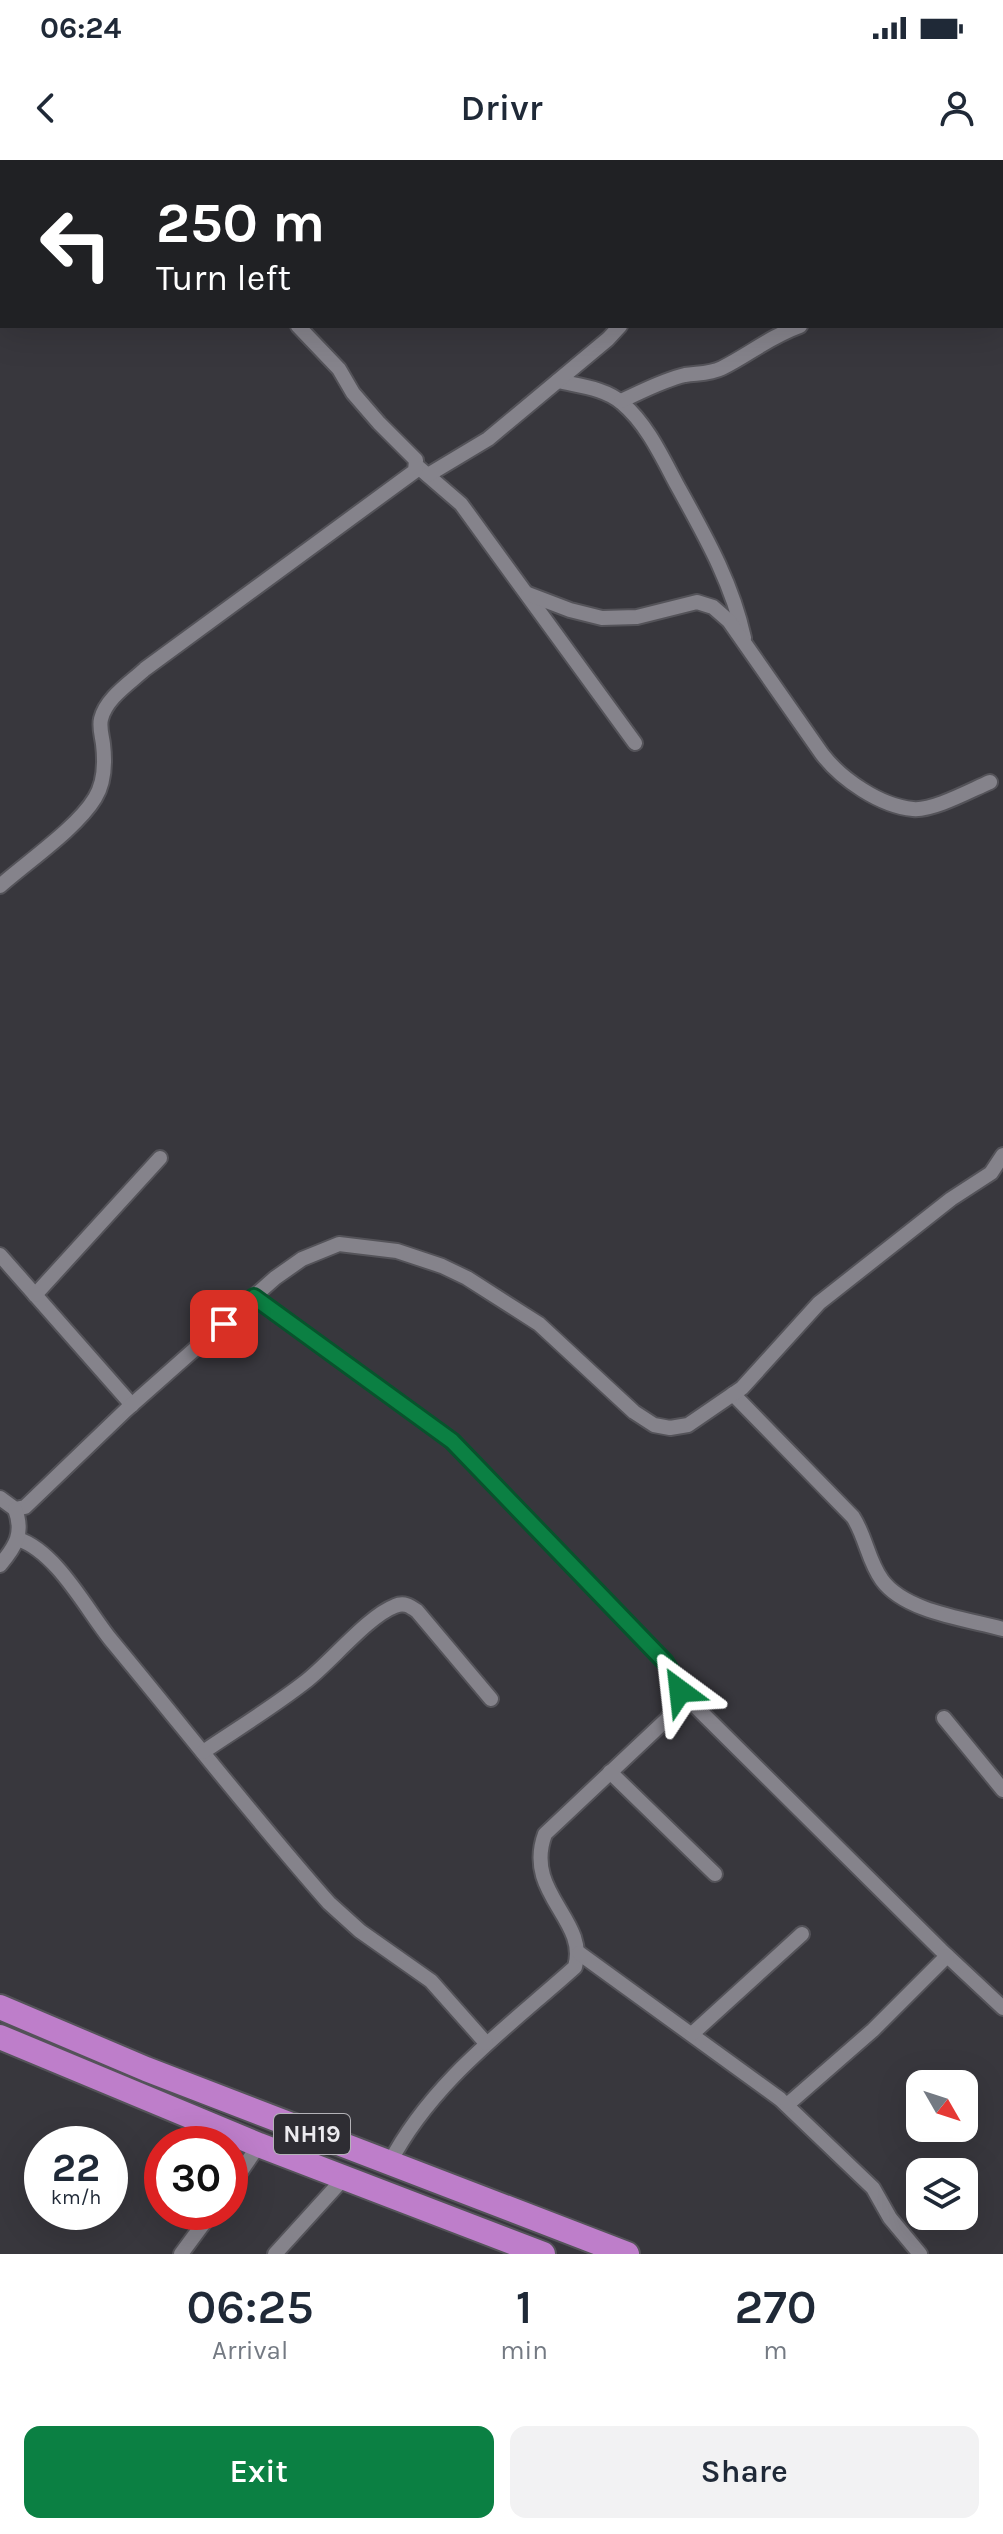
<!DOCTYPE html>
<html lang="en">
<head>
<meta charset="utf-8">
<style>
  body { margin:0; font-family:Karla,sans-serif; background:#f2f2f3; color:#1f2937; height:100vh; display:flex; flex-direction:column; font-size:30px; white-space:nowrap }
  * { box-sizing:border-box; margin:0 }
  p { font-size:26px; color:#747a83 }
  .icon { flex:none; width:44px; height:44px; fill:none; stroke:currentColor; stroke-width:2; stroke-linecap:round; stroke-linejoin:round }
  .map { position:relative; height:2094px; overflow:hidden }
  .sheet { display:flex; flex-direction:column; background:#fff; flex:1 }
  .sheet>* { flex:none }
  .top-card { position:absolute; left:0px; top:0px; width:1004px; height:168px; box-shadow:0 8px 32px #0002; background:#202124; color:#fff; overflow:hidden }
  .needle { width:52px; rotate:129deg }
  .tools { position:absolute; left:906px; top:1910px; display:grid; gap:16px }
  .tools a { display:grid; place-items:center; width:72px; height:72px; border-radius:16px; background:#fff; box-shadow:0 8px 32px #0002; font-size:40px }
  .speed { position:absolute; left:24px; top:1966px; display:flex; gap:16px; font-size:40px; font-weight:700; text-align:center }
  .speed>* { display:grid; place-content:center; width:104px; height:104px; border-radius:50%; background:#fff; box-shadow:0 8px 32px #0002; line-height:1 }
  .speed small { font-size:20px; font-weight:400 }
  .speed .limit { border:12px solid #d22; background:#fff; color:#111 }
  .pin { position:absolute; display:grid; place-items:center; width:68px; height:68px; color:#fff; margin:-34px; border-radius:16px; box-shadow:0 4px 12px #0006 }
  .me { position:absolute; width:88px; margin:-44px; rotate:330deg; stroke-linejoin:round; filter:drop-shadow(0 0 6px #0008) }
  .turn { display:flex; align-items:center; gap:28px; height:168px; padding:0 24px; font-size:36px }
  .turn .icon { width:104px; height:104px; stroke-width:2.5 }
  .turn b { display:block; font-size:56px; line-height:68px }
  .eta { display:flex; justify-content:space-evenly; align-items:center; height:136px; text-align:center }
  .eta b { font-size:48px; font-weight:600; line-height:56px }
  .cta { display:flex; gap:16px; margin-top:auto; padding:16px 24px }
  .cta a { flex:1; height:92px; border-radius:16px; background:#0b8043; color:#fff; font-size:32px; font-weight:600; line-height:92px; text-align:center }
  .cta a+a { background:#f2f2f3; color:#1f2937 }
  .status { display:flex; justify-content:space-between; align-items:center; height:56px; padding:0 40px; background:#fff; direction:ltr }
  .status svg { height:22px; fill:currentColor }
  header { display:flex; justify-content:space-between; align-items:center; height:104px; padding:0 24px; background:#fff; font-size:36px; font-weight:600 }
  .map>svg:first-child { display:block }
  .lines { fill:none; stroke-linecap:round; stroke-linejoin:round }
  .minor-casing { stroke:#545359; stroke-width:18 }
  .trunk-casing { stroke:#545359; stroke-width:28 }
  .minor { stroke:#85838b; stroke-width:14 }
  .trunk { stroke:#be7eca; stroke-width:24 }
  .route-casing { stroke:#07532c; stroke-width:20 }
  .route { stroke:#0b8043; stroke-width:14 }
  .labels { text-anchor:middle; stroke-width:8; stroke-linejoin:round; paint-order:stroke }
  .shield { fill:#2e2d33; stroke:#b3b2b7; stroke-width:2 }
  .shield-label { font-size:24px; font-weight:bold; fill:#ecebef }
</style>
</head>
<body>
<div class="status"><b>06:24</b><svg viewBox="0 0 49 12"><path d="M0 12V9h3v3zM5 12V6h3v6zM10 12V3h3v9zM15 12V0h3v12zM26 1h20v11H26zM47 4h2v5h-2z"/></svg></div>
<header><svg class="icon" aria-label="back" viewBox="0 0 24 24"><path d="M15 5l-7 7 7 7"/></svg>Drivr<svg class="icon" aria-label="person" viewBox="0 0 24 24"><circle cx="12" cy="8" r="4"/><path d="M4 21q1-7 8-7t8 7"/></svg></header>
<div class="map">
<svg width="1003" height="2094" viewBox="0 0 1003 2094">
  <rect width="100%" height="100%" fill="#38373d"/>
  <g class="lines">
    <defs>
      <g id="minor">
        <path d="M 134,0 L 137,2"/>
        <path d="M 329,0 L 330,2"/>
        <path d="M 524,0 L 526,2"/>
        <path d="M 920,0 L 921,2"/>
        <path d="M 558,221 C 579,226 605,228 622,243 C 647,264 662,297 677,325 C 704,374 732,422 744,478"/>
        <path d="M 621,241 C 641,232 663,220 685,215 C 698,213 710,214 722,208 C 750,194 769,177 800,166"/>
        <path d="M 417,306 L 461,344 L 635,583"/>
        <path d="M 428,315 L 488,279 L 608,179 L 620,166"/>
        <path d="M 528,434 L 570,450 L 602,458 L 637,457 L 697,442 L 713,447 L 729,461 L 822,594 C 841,619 880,646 913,649 C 933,651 971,630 990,622"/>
        <path d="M 0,726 C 27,702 77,668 95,638 C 105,622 105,601 103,584 C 102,576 99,567 101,559 C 106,538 130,523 145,509 L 415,311 L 416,300 L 379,263 L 353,233 L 339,209 L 298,166"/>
        <path d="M 0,1095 L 132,1245"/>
        <path d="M 35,1135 L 160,998"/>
        <path d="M 254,1137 L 452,1281 L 665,1502 C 680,1525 684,1535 667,1559 L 545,1674 C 523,1733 589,1760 575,1807 C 507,1868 432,1921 389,2004"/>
        <path d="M 733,1234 L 853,1357 C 866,1377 868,1401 882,1420 C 905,1452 967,1459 1003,1469"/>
        <path d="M 0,1338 L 15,1349 L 25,1347 L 126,1250 L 275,1118 L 302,1099 L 339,1084 L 397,1091 L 442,1106 L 467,1118 L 539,1164 L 634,1252 L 654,1265 L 670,1268 L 688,1265 L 742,1228 L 819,1143 L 951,1039 L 991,1013 L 1003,995"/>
        <path d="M 18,1379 C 57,1392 86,1449 111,1480 C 184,1568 254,1658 329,1743 L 360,1771 L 431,1821 L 486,1883"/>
        <path d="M 0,1405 C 16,1386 24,1373 15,1349"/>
        <path d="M 680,1531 L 941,1790 L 1003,1848"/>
        <path d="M 944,1558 L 1003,1630"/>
        <path d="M 203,1592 C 237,1569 273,1547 305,1522 C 330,1503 368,1456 395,1446 C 404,1442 410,1446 417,1451 L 491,1539"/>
        <path d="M 610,1612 L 715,1714"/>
        <path d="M 579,1793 L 780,1939 L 873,2028 L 890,2058 L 920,2094"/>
        <path d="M 692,1874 L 802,1774"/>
        <path d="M 787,1945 L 873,1870 L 947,1796"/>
        <path d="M 230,2027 L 259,1985"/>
        <path d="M 181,2094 L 212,2052"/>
        <path d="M 275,2094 L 344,2018"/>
      </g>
      <g id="trunk">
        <path d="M 0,1847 L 146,1909 L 627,2094"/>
        <path d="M 0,1877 L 259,1985 L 543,2094"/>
      </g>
    </defs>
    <!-- minor casing -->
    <use href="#minor" class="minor-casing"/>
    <!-- trunk casing -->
    <use href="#trunk" class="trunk-casing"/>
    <!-- minor -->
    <use href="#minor" class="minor"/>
    <!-- trunk -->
    <use href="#trunk" class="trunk"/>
  </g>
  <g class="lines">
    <defs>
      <path id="route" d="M 224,1164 L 254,1137 L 452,1281 L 665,1502 L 675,1518 L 680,1531"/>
    </defs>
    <!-- route casing -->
    <use href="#route" class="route-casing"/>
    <!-- route -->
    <use href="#route" class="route"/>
  </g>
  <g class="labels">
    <!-- shield labels -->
    <rect class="shield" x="274" y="1954" width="76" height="40" rx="6"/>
    <g class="shield-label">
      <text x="312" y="1982">NH19</text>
    </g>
  </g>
</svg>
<div class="tools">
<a><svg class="needle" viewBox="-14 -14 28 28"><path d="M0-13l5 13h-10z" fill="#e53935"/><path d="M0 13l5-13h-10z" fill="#747a83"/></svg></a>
<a><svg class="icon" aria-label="layers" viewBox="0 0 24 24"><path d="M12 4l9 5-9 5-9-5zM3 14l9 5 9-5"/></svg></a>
</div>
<div class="speed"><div>22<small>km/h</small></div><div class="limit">30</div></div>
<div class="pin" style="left:224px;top:1164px;background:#d93025"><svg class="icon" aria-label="arrive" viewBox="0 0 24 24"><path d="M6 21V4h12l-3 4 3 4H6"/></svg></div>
<svg class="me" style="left:680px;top:1531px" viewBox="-20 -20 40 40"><path d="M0-17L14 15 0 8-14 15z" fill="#0b8043" stroke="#fff" stroke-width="4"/></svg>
<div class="top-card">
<div class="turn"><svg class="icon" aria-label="left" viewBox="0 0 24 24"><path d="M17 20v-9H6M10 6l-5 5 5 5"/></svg><div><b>250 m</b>Turn left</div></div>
</div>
</div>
<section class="sheet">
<div class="eta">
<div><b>06:25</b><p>Arrival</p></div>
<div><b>1</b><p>min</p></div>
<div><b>270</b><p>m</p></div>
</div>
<div class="cta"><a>Exit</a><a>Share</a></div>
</section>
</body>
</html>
